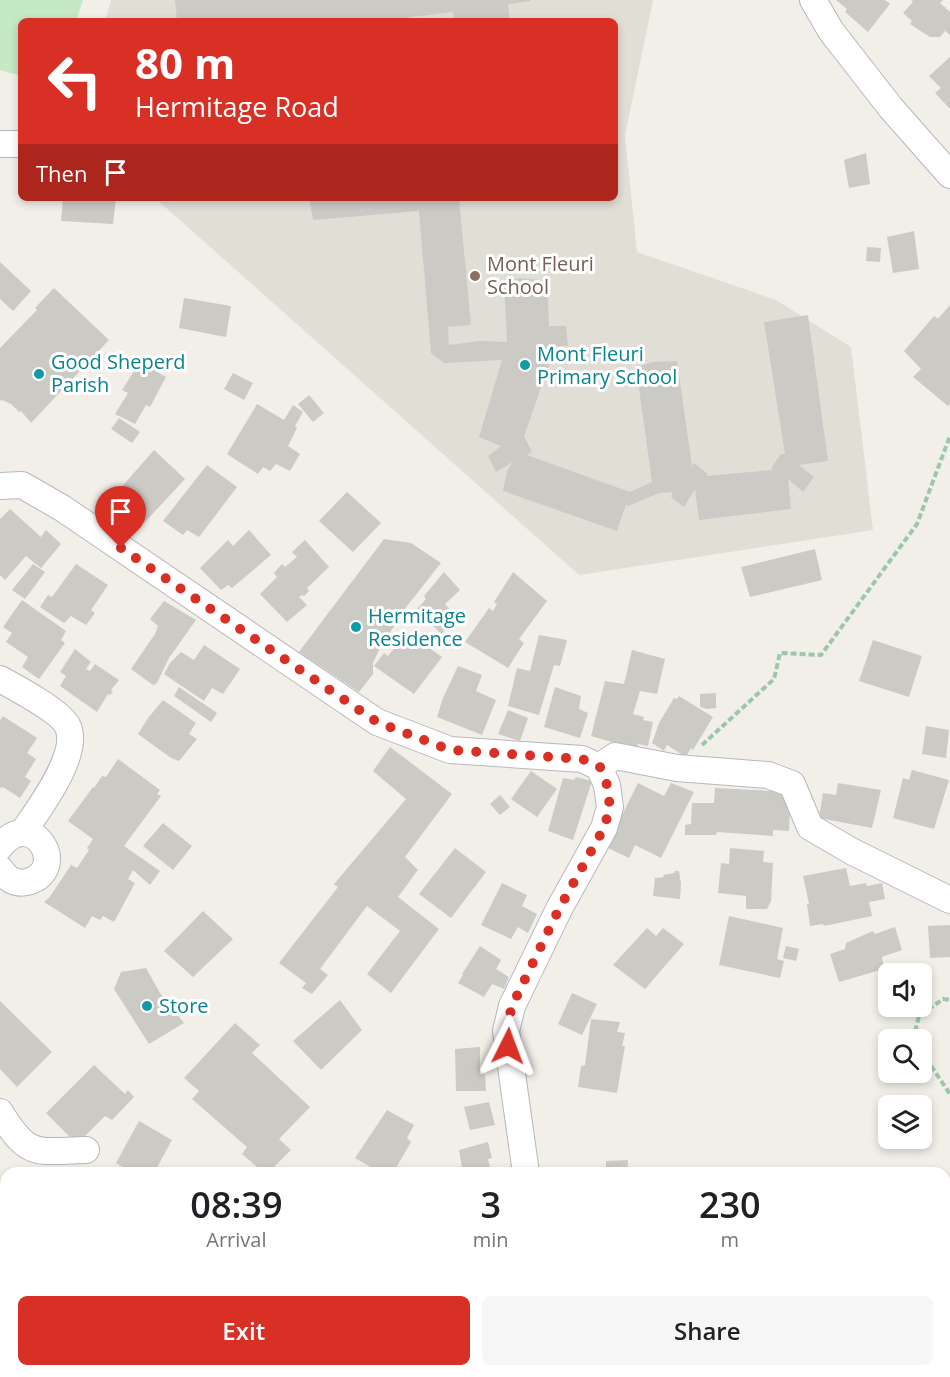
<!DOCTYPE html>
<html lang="en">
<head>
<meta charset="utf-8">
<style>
  body { margin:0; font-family:"Open Sans",sans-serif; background:#f6f6f6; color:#202124; height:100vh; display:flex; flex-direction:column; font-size:22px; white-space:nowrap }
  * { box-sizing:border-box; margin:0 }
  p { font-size:20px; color:#757577 }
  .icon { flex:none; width:33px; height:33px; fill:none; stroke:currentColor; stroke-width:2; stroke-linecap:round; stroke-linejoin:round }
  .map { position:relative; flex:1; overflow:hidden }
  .drawer { position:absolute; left:0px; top:1167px; width:951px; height:210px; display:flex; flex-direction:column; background:#fff; border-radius:18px 18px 0 0; box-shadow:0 3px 9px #0003 }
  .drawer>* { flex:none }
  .hud { position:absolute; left:18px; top:18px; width:600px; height:183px; border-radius:9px; box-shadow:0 3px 9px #0003; background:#d93025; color:#fff; overflow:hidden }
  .fabs { position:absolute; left:878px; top:963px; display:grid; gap:12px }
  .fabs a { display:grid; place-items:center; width:54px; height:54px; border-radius:9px; background:#fff; box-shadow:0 3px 9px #0003; font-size:30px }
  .pin { position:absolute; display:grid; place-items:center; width:51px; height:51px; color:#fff; margin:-62px -26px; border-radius:50% 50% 50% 0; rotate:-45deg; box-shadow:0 0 6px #0007 }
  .pin .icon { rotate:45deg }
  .me { position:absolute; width:66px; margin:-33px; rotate:3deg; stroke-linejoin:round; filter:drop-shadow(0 0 4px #0008) }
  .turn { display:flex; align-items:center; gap:21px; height:126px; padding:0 18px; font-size:27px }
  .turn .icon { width:78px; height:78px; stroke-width:2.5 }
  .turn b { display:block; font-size:42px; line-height:51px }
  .then { display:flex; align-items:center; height:57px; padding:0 18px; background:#0003; gap:12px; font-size:22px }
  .eta { display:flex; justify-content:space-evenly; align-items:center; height:102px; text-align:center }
  .eta b { font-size:36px; font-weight:600; line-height:42px }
  .button { display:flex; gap:12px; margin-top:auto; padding:12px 18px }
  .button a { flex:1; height:69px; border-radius:9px; background:#d93025; color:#fff; font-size:24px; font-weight:600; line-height:69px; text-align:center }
  .button a+a { background:#f6f6f6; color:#202124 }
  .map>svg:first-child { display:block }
  .education { fill:#e1ded6 }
  .green { fill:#c5e8c5 }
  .building { fill:#cccac5 }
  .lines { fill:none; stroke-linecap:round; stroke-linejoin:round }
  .minor-casing { stroke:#b5b8bc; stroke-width:28 }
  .path { stroke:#9cc7a9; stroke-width:4; stroke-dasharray:6 3; stroke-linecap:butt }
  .minor { stroke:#fff; stroke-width:26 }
  .route { stroke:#d93025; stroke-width:10; stroke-dasharray:0 18 }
  .education-dot { fill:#8d6e63; stroke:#fff; stroke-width:2 }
  .culture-dot { fill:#0f9aa8; stroke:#fff; stroke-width:2 }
  .labels { text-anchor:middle; stroke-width:6; stroke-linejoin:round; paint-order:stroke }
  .education-label { font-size:20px; fill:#785e54; stroke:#fff; text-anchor:start }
  .culture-label { font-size:20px; fill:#0d838f; stroke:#fff; text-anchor:start }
</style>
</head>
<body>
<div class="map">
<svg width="950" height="1377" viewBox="0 0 950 1377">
  <rect width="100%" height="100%" fill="#f1efe8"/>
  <!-- education -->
  <path class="education" d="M 111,0 L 653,0 L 625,135 L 637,252 L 776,300 L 851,347 L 873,530 L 579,575 L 155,198 L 615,198 L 615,21 L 105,21 Z"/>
  <!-- green -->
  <path class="green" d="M 0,0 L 83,0 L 76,21 L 21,21 L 21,76 L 0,70 Z"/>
  <!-- building -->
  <g class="building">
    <path d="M 175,0 L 530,0 L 530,1 L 508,4 L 510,21 L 454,21 L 453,12 L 395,19 L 395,21 L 177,21 Z"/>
    <path d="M 836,0 L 885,0 L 890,4 L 868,32 L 845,12 L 847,9 Z"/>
    <path d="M 911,0 L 943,0 L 940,3 L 950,12 L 950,35 L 945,31 L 940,37 L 930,37 L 910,24 L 912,21 L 903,13 L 913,2 Z"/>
    <path d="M 950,57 L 950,109 L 935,93 L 941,88 L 929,76 Z"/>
    <path d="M 866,153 L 870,184 L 849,188 L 844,160 Z"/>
    <path d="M 63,198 L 116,198 L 113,224 L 61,221 Z"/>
    <path d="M 309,198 L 459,198 L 471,325 L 448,327 L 449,345 L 480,341 L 507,342 L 504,282 L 520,278 L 547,281 L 549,326 L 566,326 L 568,346 L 552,346 L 553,354 L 524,436 L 532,452 L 527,455 L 630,492 L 652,482 L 636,367 L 653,362 L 677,361 L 692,466 L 694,463 L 708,474 L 706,476 L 773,470 L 771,468 L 781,454 L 785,454 L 764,322 L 808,315 L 828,461 L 799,465 L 814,477 L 803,492 L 788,479 L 791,509 L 699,520 L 695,489 L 684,507 L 671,497 L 673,492 L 659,493 L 628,506 L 626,504 L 617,531 L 503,491 L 507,471 L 513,462 L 496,472 L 488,456 L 501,446 L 479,437 L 502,360 L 444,363 L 431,353 L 419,211 L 313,220 Z"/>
    <path d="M 914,231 L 919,269 L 893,273 L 887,237 Z"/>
    <path d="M 867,247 L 881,248 L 880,262 L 866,261 Z"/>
    <path d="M 0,262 L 31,291 L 13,311 L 0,299 Z"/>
    <path d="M 54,288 L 109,340 L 31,423 L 21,411 L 19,412 L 11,404 L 2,400 L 0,401 L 0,348 L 37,310 L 35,308 Z"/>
    <path d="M 184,298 L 231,306 L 226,337 L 179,328 Z"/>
    <path d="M 950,305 L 950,404 L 948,406 L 913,377 L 921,369 L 904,351 L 934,316 L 938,319 Z"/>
    <path d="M 140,362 L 166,377 L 150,407 L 146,405 L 135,424 L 115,414 L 128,393 L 122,390 Z"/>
    <path d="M 233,373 L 253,383 L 244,400 L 224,389 Z"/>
    <path d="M 309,395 L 324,413 L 313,422 L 298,404 Z"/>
    <path d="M 257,404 L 284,420 L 293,405 L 303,412 L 295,426 L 297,428 L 288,446 L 300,454 L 290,471 L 276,464 L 270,471 L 263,467 L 258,474 L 227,454 Z"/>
    <path d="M 119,418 L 140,432 L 132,443 L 111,429 Z"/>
    <path d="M 154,450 L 185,479 L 143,524 L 112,498 Z"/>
    <path d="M 207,465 L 237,487 L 199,537 L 187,530 L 183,535 L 163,521 Z"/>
    <path d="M 347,492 L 381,523 L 353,552 L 319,521 Z"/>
    <path d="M 10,509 L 41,537 L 46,530 L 61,544 L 41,568 L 26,556 L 5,580 L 0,575 L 0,519 Z"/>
    <path d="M 249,530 L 271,555 L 232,588 L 228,585 L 221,590 L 200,568 L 228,540 L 233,546 Z"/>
    <path d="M 384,539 L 411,543 L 441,563 L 407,606 L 380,648 L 373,663 L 373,674 L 359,692 L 299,652 Z"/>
    <path d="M 305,540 L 329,567 L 307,588 L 309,591 L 304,596 L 302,595 L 299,597 L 307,605 L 287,622 L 260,594 L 277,577 L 274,573 L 282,564 L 285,567 L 297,557 L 292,552 Z"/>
    <path d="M 815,549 L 822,580 L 750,597 L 741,567 Z"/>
    <path d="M 33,564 L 45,572 L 25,599 L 12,590 Z"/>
    <path d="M 76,564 L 108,585 L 91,610 L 95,613 L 86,625 L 71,616 L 64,623 L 40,607 L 48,595 L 52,597 Z"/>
    <path d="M 444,572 L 460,590 L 445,604 L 457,618 L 441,634 L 417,609 L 426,599 L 424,596 Z"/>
    <path d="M 513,572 L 547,601 L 519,639 L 524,643 L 508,668 L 465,642 L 489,608 L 493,611 L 497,604 L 494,602 Z"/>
    <path d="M 22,600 L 66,631 L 61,640 L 65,643 L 39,679 L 22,667 L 28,657 L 6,642 L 12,633 L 3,627 Z"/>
    <path d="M 164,601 L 196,620 L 169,658 L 157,683 L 153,685 L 131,669 L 155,634 L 158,626 L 150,619 Z"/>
    <path d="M 407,632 L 442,657 L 414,694 L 374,666 L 384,653 L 388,656 Z"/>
    <path d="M 539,635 L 567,640 L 560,666 L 554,665 L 539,715 L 508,706 L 517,668 L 530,671 Z"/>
    <path d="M 873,640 L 922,656 L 909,697 L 859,681 Z"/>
    <path d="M 204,645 L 240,669 L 223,694 L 212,688 L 204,701 L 164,674 L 170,663 L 181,652 L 194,660 Z"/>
    <path d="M 75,649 L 91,662 L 86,669 L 90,671 L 95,664 L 119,680 L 111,690 L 113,692 L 110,695 L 108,694 L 97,712 L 60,686 L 66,676 L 60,672 Z"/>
    <path d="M 632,650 L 665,659 L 657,694 L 640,691 L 633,714 L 644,717 L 643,720 L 653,722 L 648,746 L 638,744 L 636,749 L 591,736 L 605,681 L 624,684 Z"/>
    <path d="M 458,666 L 482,675 L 476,691 L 496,700 L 482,735 L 437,717 L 443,698 Z"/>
    <path d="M 179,687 L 217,713 L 211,722 L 174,696 Z"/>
    <path d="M 555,687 L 581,696 L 579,709 L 588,713 L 580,738 L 544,727 Z"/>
    <path d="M 716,693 L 716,708 L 707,709 L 700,707 L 700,694 Z"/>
    <path d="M 679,696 L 713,717 L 693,750 L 691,748 L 686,757 L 667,745 L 664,751 L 652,743 L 659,723 L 674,698 L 677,699 Z"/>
    <path d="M 163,700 L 196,723 L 189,734 L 197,739 L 179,761 L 171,758 L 138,734 L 148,718 Z"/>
    <path d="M 508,710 L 528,718 L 520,741 L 498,734 Z"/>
    <path d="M 3,716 L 37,738 L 27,753 L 36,759 L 25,777 L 31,781 L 20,798 L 3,787 L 0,788 L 0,720 Z"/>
    <path d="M 926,726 L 949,730 L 946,758 L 922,754 Z"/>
    <path d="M 390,747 L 452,794 L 405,857 L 418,870 L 398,897 L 439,929 L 391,993 L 367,974 L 400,931 L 367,906 L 320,969 L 328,975 L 312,994 L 302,988 L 306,983 L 279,963 L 338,887 L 334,884 L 406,799 L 373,771 Z"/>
    <path d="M 118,759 L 160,790 L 157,794 L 161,796 L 124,846 L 160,871 L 150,885 L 133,870 L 128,879 L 135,883 L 114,922 L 103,916 L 100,920 L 92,916 L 85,928 L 44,902 L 49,898 L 71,865 L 77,868 L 89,850 L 87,848 L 93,839 L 68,821 L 93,787 L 94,788 L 102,776 L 106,777 Z"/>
    <path d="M 912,770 L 949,780 L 934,829 L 893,818 L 903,778 L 909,780 Z"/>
    <path d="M 531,771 L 557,789 L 537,817 L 511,799 Z"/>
    <path d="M 576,777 L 592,781 L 573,840 L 548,831 L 563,778 L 574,780 Z"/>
    <path d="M 638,783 L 664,796 L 671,783 L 694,792 L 661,858 L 635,845 L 629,858 L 606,847 Z"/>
    <path d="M 838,783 L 881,790 L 872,828 L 819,818 L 823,793 L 836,795 Z"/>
    <path d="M 715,788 L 791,792 L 789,831 L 773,830 L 773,836 L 717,832 L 716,835 L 685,835 L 685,825 L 691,824 L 692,803 L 714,803 Z"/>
    <path d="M 500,795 L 510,807 L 500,815 L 490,804 Z"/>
    <path d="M 163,823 L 192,846 L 173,870 L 143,846 Z"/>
    <path d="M 455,848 L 486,872 L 451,918 L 419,894 Z"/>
    <path d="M 730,848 L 764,851 L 763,862 L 773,863 L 771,901 L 767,909 L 746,909 L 746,896 L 718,893 L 721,863 L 729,864 Z"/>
    <path d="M 846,868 L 850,886 L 866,883 L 867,886 L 882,883 L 885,899 L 869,902 L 872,916 L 824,926 L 823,924 L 810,926 L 807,904 L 809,904 L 803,876 Z"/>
    <path d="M 675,871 L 679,871 L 681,884 L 680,899 L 653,896 L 655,878 L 664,877 L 663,875 L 674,873 Z"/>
    <path d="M 502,883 L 527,895 L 522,906 L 537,914 L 528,933 L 518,927 L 511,939 L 481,925 Z"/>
    <path d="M 203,911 L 233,939 L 193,977 L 164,951 Z"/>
    <path d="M 729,916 L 783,928 L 777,959 L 784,961 L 780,978 L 719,965 Z"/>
    <path d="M 950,925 L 950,957 L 930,958 L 928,926 Z"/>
    <path d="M 895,927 L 902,950 L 882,957 L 884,969 L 839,982 L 830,954 L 845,949 L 846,943 L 873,931 L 875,934 Z"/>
    <path d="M 647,928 L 656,936 L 663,928 L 684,944 L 645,989 L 613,965 Z"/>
    <path d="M 480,946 L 501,960 L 496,969 L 509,977 L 504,989 L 492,984 L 484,997 L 458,983 L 463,975 L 462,974 Z"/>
    <path d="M 786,946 L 799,949 L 796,961 L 783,958 Z"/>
    <path d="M 146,968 L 160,993 L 184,1023 L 149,1044 L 114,989 L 121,972 Z"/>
    <path d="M 572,993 L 597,1004 L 582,1035 L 558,1024 Z"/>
    <path d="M 340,1000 L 362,1030 L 321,1070 L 293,1041 Z"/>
    <path d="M 0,1001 L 52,1052 L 17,1087 L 0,1069 Z"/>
    <path d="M 591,1019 L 620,1022 L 617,1032 L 625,1033 L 622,1046 L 625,1046 L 617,1093 L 578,1087 L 581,1066 L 585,1065 Z"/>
    <path d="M 235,1023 L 260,1045 L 252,1053 L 310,1107 L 279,1139 L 291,1150 L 268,1173 L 264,1173 L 242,1154 L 247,1147 L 192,1099 L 199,1091 L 184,1078 Z"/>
    <path d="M 480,1047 L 480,1074 L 485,1074 L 486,1091 L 456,1091 L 455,1049 Z"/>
    <path d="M 94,1065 L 125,1094 L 128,1090 L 134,1097 L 112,1120 L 105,1116 L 77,1144 L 46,1113 Z"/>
    <path d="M 489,1102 L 495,1125 L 470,1130 L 464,1107 Z"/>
    <path d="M 387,1110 L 414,1125 L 407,1138 L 411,1142 L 393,1173 L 381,1173 L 355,1158 Z"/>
    <path d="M 139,1121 L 172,1140 L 154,1173 L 133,1173 L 116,1163 Z"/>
    <path d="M 488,1142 L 492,1158 L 488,1159 L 491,1173 L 463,1173 L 459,1150 Z"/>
    <path d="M 628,1160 L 627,1173 L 595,1173 L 596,1169 L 606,1168 L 606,1161 Z"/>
    <path d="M 950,1203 L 950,1229 L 945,1224 L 948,1217 L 945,1215 L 945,1209 Z"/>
    <path d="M 6,1223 L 6,1280 L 0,1275 L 0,1232 Z"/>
    <path d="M 6,1288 L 6,1322 L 0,1318 L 0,1296 Z"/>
    <path d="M 6,1329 L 6,1371 L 74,1371 L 69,1377 L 0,1377 L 0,1338 Z"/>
    <path d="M 523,1371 L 540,1371 L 547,1377 L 517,1377 Z"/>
    <path d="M 646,1371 L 694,1371 L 688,1377 L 639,1377 Z"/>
  </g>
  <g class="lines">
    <defs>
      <g id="minor">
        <path d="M 813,0 L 831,31 L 891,108 L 950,175"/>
        <path d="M 0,144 L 21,144"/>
        <path d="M 0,486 L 22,485 L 62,508 L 377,722 L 450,750 L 582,759 L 599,767 L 607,785 L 610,807 L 604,828 L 559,909 L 512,1006 L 506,1031 L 526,1173"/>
        <path d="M 0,679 C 16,688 62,712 68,727 C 80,755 38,810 23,832"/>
        <path d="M 599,767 L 615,756 L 677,768 L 768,775 L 792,784 L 810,827 L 853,852 L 950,900"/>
        <path d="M 0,847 C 31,805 72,869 27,882 C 15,885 6,878 0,869"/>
        <path d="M 0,1112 C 29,1159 35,1151 86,1150"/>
        <path d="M 457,1377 L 459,1371"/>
      </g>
    </defs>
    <!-- minor casing -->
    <use href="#minor" class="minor-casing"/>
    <!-- path -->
    <g class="path">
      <path d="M 702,745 L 774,679 L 780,653 L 821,655 L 917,524 L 950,436"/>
      <path d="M 913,1040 L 919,1016 L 943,999 L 950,1000"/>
      <path d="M 921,1051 L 950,1094"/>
    </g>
    <!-- minor -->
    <use href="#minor" class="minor"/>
  </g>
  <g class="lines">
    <!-- route -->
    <path class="route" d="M 121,548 L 377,722 L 450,750 L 582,759 L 600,767 L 607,785 L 610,807 L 604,828 L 559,909 L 512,1006 L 506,1031 L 508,1046"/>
  </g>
  <!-- markers -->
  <circle class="education-dot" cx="475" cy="276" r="6"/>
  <g class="culture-dot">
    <circle cx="525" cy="365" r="6"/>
    <circle cx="39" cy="374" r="6"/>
    <circle cx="356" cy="627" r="6"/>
    <circle cx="147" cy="1006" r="6"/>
  </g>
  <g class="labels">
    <!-- education labels -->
    <g class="education-label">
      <text x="487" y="271">Mont Fleuri<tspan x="487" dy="23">School</tspan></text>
    </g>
    <!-- culture labels -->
    <g class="culture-label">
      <text x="537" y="361">Mont Fleuri<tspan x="537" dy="23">Primary School</tspan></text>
      <text x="51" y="369">Good Sheperd<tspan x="51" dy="23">Parish</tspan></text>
      <text x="368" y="623">Hermitage<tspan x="368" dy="23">Residence</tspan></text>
      <text x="159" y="1013">Store</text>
    </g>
  </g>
</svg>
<div class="fabs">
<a><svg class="icon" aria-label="sound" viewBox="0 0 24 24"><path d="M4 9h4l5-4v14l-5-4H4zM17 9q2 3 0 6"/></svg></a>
<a><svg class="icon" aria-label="search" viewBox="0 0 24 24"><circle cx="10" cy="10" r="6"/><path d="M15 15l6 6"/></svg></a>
<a><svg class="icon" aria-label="layers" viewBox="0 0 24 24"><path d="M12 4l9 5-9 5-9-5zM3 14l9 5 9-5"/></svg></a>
</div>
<div class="pin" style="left:121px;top:548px;background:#d93025"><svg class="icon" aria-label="arrive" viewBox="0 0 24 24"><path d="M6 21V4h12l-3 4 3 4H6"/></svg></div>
<svg class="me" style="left:508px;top:1046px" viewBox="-20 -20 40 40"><path d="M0-17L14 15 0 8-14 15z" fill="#d93025" stroke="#fff" stroke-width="4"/></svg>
<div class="hud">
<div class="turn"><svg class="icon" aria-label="left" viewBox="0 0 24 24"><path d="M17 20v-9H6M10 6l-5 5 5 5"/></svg><div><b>80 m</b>Hermitage Road</div></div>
<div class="then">Then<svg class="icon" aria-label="arrive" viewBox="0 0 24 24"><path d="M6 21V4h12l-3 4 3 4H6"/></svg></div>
</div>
<section class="drawer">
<div class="eta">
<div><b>08:39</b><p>Arrival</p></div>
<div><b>3</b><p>min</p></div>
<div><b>230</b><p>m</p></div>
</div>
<div class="button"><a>Exit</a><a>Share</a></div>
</section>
</div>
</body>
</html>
